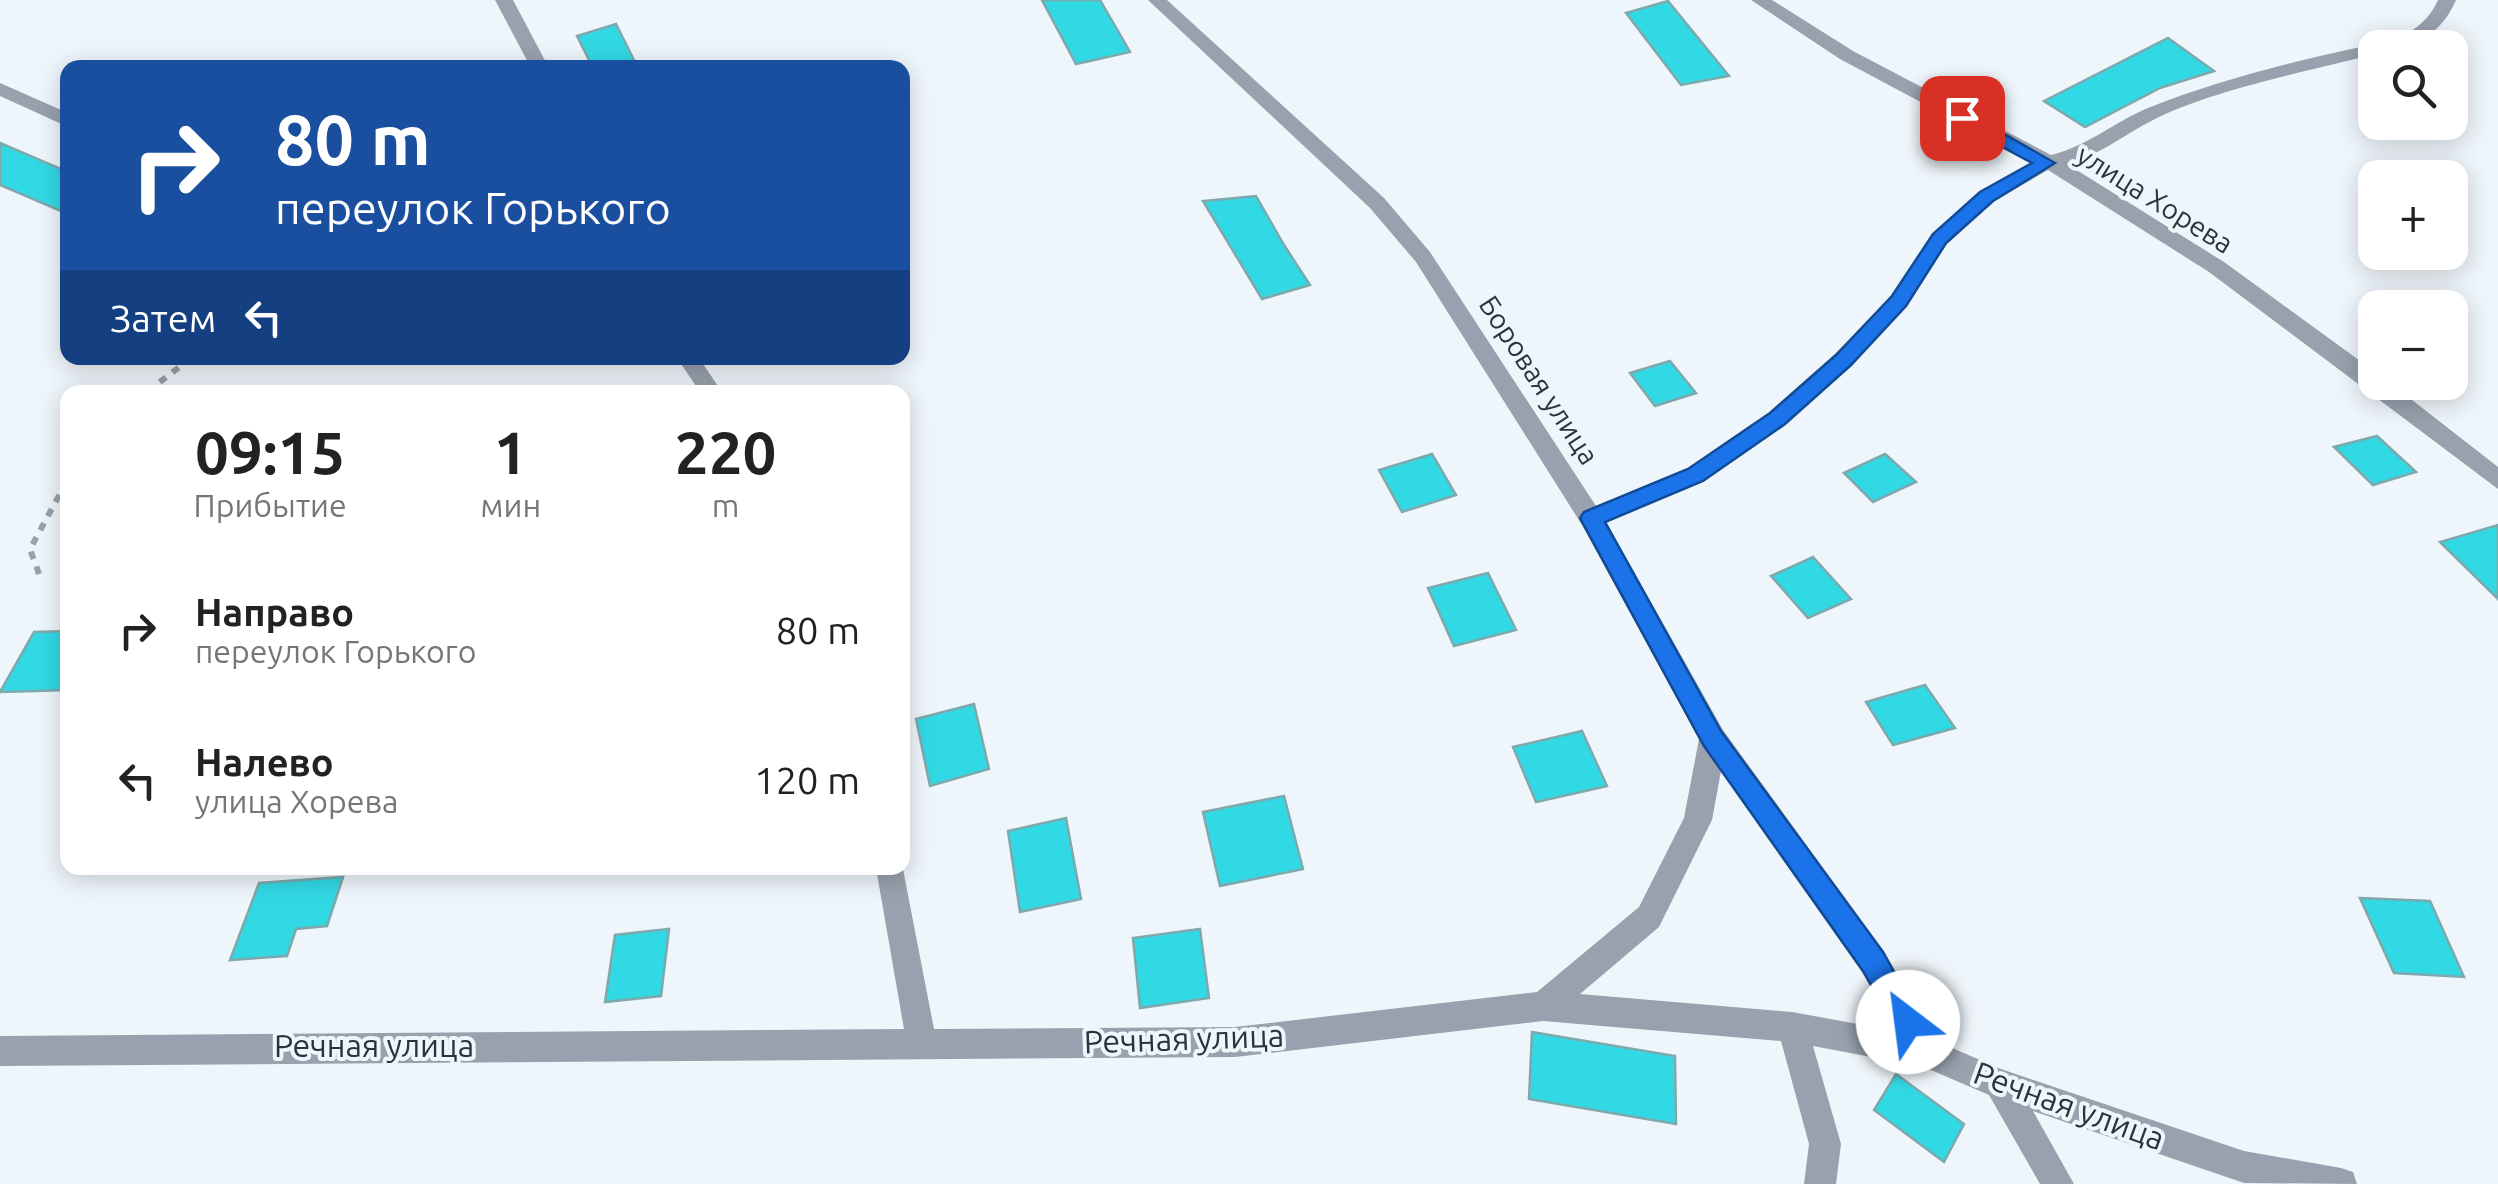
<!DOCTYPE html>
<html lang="ru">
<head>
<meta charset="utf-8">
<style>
  body { margin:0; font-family:Ubuntu,sans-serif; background:#f6f6f6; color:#222; height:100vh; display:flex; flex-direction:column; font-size:38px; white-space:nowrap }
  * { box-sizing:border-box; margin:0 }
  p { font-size:32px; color:#767676 }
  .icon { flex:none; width:55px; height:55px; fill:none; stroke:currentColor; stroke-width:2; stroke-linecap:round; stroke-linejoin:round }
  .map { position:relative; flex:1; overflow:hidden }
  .drawer { position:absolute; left:60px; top:385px; width:850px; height:490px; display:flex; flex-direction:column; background:#fff; border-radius:20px; box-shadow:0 5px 25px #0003 }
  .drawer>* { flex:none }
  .banner { position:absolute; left:60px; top:60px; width:850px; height:305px; border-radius:20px; box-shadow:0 5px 25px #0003; background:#1a4fa0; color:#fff; overflow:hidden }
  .fabs { position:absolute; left:2358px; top:30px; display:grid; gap:20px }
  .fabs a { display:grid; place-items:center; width:110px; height:110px; border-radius:20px; background:#fff; box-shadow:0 5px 25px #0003; font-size:50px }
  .pin { position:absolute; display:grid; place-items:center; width:85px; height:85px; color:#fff; margin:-42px; border-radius:20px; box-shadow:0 5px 15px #0006 }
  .me { position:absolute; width:110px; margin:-55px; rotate:330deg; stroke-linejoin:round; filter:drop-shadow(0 0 8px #0008) }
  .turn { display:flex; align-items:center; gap:35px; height:210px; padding:0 50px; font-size:45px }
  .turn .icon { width:130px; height:130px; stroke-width:2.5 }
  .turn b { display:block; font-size:70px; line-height:85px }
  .then { display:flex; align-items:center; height:95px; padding:0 50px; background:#0003; gap:20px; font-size:38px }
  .eta { display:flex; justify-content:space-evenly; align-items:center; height:170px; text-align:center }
  .eta b { font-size:60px; font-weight:700; line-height:70px }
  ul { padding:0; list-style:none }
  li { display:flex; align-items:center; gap:30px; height:150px; padding:0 50px }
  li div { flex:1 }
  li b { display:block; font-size:38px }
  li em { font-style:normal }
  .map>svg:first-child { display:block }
  .building { fill:#31d9e5; stroke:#7da9ad; stroke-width:2.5 }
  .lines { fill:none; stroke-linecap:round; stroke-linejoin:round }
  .path { stroke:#98a2a8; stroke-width:6; stroke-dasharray:8 8; stroke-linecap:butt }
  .street { fill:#99a1ae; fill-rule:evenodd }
  .route { fill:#1a73e8; stroke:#114b97; stroke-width:2.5 }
  .labels { text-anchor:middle; stroke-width:8; stroke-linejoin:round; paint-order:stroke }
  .street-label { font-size:28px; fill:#27353d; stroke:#eff6fb }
  .near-street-label { font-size:32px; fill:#27353d; stroke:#eff6fb }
</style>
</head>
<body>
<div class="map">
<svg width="2498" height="1184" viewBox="0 0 2498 1184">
  <rect width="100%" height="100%" fill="#eff6fb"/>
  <!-- building -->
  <g class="building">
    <path d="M 1042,0 L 1100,0 L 1130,52 L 1076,64 Z"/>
    <path d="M 1668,1 L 1729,76 L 1681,85 L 1626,13 Z"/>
    <path d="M 616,24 L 638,68 L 593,68 L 577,36 Z"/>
    <path d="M 2168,38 L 2214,71 L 2160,88 L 2085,127 L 2044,101 Z"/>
    <path d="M 0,143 L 68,172 L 68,214 L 0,185 Z"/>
    <path d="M 1256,196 L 1284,245 L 1310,285 L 1262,299 L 1203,201 Z"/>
    <path d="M 1670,361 L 1696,393 L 1655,406 L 1630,373 Z"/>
    <path d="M 2377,436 L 2416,472 L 2373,485 L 2334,447 Z"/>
    <path d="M 1432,454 L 1456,495 L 1402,512 L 1379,470 Z"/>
    <path d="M 1885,454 L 1916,482 L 1873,502 L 1844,473 Z"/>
    <path d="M 2498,525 L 2498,599 L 2440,542 Z"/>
    <path d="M 1813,557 L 1851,599 L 1808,618 L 1771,576 Z"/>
    <path d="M 1488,573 L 1516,630 L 1454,646 L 1428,588 Z"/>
    <path d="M 68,631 L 68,690 L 0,692 L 34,632 Z"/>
    <path d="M 1925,685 L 1955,728 L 1893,745 L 1866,702 Z"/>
    <path d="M 974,704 L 989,769 L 930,786 L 916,719 Z"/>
    <path d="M 1582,731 L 1607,786 L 1536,802 L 1513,747 Z"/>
    <path d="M 1284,796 L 1303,869 L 1220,886 L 1203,812 Z"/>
    <path d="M 1066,818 L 1081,899 L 1020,912 L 1008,831 Z"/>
    <path d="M 343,877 L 327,926 L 296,929 L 287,956 L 230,960 L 259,883 Z"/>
    <path d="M 2360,898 L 2430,901 L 2464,977 L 2394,973 Z"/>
    <path d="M 669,929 L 661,996 L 605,1002 L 615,935 Z"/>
    <path d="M 1200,929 L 1209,998 L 1140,1008 L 1133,938 Z"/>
    <path d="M 1532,1032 L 1675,1056 L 1676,1124 L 1529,1099 Z"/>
    <path d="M 1896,1074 L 1964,1124 L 1944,1162 L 1874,1110 Z"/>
  </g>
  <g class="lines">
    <!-- path -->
    <g class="path">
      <path d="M 147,392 L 191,358"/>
      <path d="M 39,574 L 30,549 L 68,479"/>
    </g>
    <!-- street -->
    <g class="street">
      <path d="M 495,0 L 513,0 L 549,68 L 531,68 Z"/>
      <path d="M 1148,0 L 1167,0 L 1384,198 L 1430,252 L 1596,506 L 1688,469 L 1770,412 L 1835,354 L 1891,296 L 1933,234 L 1979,192 L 2033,162 L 1840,59 L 1751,0 L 1772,0 L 1853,51 L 2051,155 C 2088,146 2114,122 2148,108 C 2218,80 2297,60 2371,45 C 2400,39 2425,29 2438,0 L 2456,0 C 2440,37 2413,48 2375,48 L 2375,54 C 2309,71 2217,89 2157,118 C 2126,133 2101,155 2067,164 L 2224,262 L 2367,366 L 2375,372 L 2375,382 L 2389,382 L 2498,467 L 2498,489 L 2209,272 L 2048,170 L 1993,202 L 1947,244 L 1907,306 L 1851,366 L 1786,424 L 1704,481 L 1606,522 L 1723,730 L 1884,952 L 1936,1041 L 2001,1069 L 2244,1151 L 2341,1168 L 2353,1172 L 2357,1184 L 2244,1183 L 2033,1111 L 2074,1184 L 2040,1184 L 1989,1095 L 1924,1067 L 1813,1046 L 1841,1144 L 1836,1184 L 1804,1184 L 1809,1144 L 1781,1041 L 1543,1021 L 1235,1057 L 0,1066 L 0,1036 L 904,1029 L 876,868 L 902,868 L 902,864 L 934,1029 L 1235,1027 L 1537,992 L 1639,907 L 1684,818 L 1699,739 L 1582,525 L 1416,262 L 1370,208 ZM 1721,771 L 1862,972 L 1896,1031 L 1792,1012 L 1580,994 L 1659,927 L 1712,820 Z"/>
      <path d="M 0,83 L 68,113 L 68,127 L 0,96 Z"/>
      <path d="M 677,358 L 699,358 L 722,392 L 700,392 Z"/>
    </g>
  </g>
  <!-- route -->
  <path class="route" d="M 1956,114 L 1969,114 L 2055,163 L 1993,201 L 1946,243 L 1906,306 L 1851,365 L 1785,424 L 1703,481 L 1605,522 L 1721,731 L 1883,952 L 1922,1022 L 1918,1032 L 1908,1036 L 1898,1032 L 1863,971 L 1704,746 L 1580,518 L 1584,512 L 1688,469 L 1770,413 L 1836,355 L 1892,296 L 1933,234 L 1980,192 L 2032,163 L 1956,122 Z"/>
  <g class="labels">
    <!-- street labels -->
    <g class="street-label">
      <text transform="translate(2155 199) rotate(32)" y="10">улица Хорева</text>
      <text transform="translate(1539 380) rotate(57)" y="10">Боровая улица</text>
    </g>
    <!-- near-street labels -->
    <g class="near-street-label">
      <text transform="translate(1184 1039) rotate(-2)" y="11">Речная улица</text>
      <text x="374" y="1057">Речная улица</text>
      <text transform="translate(2069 1106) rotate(20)" y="11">Речная улица</text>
    </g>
  </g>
</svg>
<div class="fabs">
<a><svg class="icon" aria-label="search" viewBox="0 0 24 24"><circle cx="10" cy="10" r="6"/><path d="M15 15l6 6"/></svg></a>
<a>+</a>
<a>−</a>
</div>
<div class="pin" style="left:1962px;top:118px;background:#d93025"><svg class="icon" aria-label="arrive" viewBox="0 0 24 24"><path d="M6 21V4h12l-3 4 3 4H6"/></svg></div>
<svg class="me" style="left:1908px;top:1022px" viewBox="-20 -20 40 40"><circle r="19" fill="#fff"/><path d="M0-13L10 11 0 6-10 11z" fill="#1a73e8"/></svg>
<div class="banner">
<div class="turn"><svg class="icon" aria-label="right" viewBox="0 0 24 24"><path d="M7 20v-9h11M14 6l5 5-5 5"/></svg><div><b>80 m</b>переулок Горького</div></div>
<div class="then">Затем<svg class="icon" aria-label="left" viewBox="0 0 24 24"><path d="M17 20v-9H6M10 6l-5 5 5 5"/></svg></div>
</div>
<section class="drawer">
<div class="eta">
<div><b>09:15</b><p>Прибытие</p></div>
<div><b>1</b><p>мин</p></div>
<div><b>220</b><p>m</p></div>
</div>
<ul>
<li><svg class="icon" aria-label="right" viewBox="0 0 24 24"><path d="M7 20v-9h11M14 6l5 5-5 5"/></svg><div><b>Направо</b><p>переулок Горького</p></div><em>80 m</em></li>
<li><svg class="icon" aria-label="left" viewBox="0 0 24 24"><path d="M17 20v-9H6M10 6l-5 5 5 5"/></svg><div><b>Налево</b><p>улица Хорева</p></div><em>120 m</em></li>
</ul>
</section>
</div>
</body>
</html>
